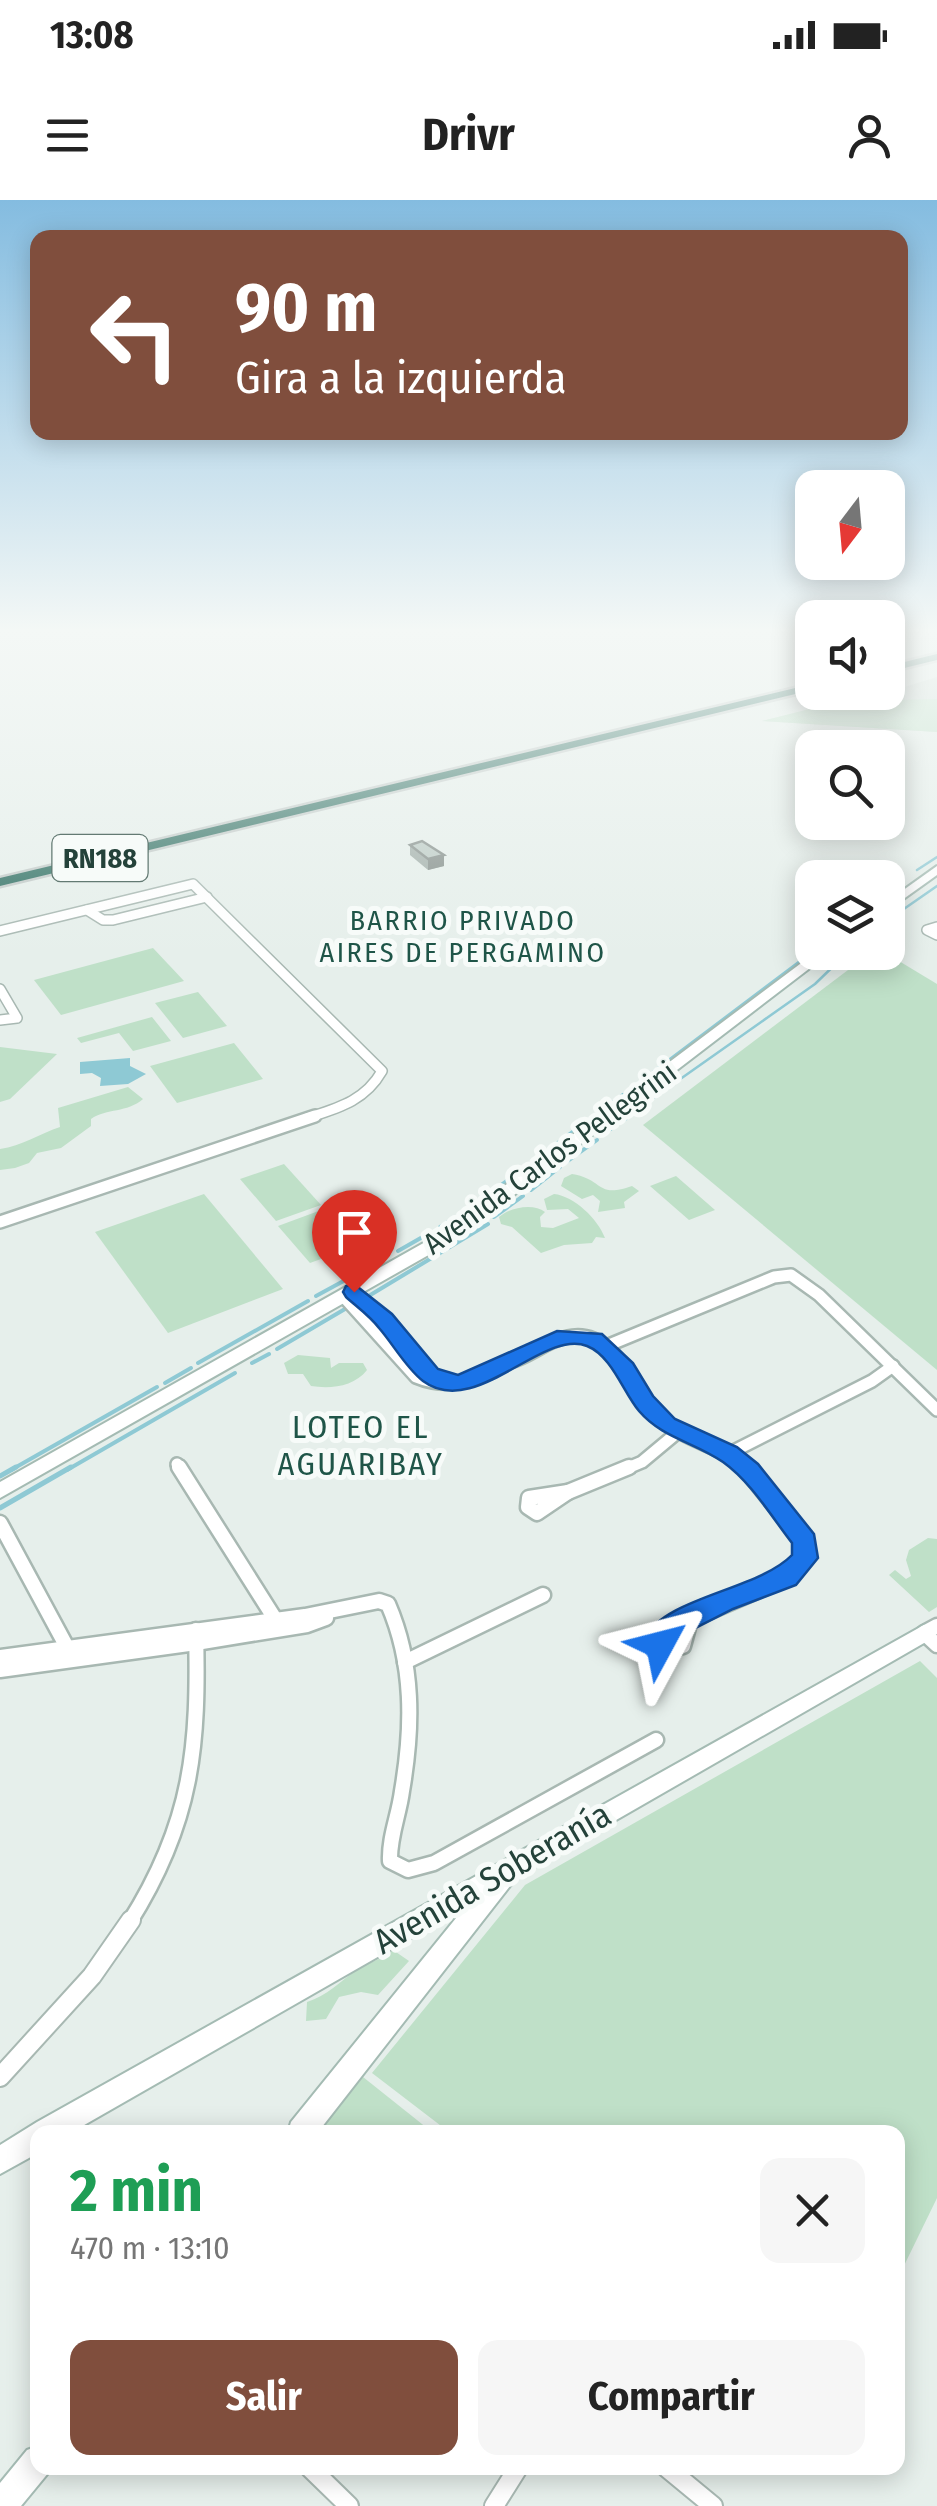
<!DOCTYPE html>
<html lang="es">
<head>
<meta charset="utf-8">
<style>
  body { margin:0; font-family:"Fira Sans Condensed",sans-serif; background:#f6f6f6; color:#222; height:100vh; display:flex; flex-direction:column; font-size:38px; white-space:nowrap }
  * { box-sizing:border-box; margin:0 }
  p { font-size:32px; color:#767676 }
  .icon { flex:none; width:55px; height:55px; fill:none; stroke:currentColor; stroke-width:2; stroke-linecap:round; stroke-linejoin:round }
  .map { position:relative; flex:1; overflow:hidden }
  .panel { position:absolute; left:30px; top:1925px; width:875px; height:350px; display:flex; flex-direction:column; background:#fff; border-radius:20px; box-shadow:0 5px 25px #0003 }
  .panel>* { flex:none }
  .banner { position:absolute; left:30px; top:30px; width:878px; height:210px; border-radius:20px; box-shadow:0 5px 25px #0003; background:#804e3d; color:#fff; overflow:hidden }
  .needle { width:65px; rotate:196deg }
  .tools { position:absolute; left:795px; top:270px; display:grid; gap:20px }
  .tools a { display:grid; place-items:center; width:110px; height:110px; border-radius:20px; background:#fff; box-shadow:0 5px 25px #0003; font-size:50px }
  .pin { position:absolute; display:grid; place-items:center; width:85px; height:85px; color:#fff; margin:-102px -42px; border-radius:50% 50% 50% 0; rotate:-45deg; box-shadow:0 0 10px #0007 }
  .pin .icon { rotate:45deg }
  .me { position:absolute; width:110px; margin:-55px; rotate:52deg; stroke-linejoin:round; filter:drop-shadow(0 0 8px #0008) }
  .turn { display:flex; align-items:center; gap:35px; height:210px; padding:0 40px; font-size:45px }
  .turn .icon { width:130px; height:130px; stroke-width:2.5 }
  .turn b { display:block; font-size:70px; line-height:85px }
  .round { display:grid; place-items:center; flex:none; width:105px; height:105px; border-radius:20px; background:#f6f6f6 }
  .summary { display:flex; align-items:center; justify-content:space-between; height:170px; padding:0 40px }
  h1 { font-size:60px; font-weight:700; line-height:75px; color:#1e9e55 }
  .action { display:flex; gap:20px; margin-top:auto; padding:20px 40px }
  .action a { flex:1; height:115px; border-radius:20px; background:#804e3d; color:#fff; font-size:40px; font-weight:700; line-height:115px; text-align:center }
  .action a+a { background:#f6f6f6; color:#222 }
  .status { display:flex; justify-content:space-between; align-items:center; height:70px; padding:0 50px; background:#fff; direction:ltr }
  .status svg { height:28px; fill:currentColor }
  header { display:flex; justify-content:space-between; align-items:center; height:130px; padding:0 40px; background:#fff; font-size:45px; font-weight:700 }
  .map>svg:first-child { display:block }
  .built { fill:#d4dfda }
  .green { fill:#bfe0c8 }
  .water { fill:#8ec9d4 }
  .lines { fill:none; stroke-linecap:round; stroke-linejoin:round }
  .stream-far2 { stroke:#8ec9d4; stroke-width:2.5 }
  .stream-far1 { stroke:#8ec9d4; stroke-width:4 }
  .stream { stroke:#8ec9d4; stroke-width:5 }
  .street-far3-casing { stroke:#a8b8b2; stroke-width:12 }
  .street-far2-casing { stroke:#a8b8b2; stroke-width:16 }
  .street-far1-casing { stroke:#a8b8b2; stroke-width:19 }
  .street-casing { stroke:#a8b8b2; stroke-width:22 }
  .secondary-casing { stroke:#a4bbb3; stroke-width:4 }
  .highway-casing { stroke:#c2cac8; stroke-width:5 }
  .street-far3 { stroke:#fff; stroke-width:9 }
  .street-far2 { stroke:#fff; stroke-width:11 }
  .street-far1 { stroke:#fff; stroke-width:14 }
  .street { stroke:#fff; stroke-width:18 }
  .secondary { fill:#fff; fill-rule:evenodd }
  .highway { fill:#2f6f62; fill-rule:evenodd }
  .wall { fill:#a1aea9 }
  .shaded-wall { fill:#838d89 }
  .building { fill:#bbcac4; stroke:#838d89; stroke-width:2.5 }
  .route { fill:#1a73e8; stroke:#114b97; stroke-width:2.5 }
  .labels { text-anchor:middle; stroke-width:10; stroke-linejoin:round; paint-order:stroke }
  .shield { fill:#f7fbf9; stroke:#637a73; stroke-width:2.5 }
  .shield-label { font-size:28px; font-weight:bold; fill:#24423a }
  .far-neighbourhood-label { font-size:28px; letter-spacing:2.5px; fill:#1f5548; stroke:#f7fbf9 }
  .street-label { font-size:30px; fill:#24423a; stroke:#f7fbf9 }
  .neighbourhood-label { font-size:32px; letter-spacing:2.5px; fill:#1f5548; stroke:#f7fbf9 }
  .near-street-label { font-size:35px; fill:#24423a; stroke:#f7fbf9 }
</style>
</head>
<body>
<div class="status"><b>13:08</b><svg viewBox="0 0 49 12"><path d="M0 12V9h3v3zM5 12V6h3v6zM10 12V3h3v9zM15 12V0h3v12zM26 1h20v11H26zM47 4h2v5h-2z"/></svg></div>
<header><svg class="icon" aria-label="menu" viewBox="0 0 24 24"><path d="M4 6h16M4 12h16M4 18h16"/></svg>Drivr<svg class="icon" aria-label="person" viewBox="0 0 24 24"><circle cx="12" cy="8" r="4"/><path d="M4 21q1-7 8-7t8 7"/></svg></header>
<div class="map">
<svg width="937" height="2306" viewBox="0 0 937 2306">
  <rect width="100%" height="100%" fill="#e6efeb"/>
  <!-- built -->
  <path class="built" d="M 937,477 L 937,532 L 762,521 L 888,492 Z"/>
  <!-- green -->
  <g class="green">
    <path d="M 937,499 L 937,532 L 762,521 L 841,501 Z"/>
    <path d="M 153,748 L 184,781 L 61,815 L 34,780 Z"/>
    <path d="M 889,755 L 937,784 L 937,1170 L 643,925 L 848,770 Z"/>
    <path d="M 198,792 L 227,826 L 183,838 L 155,803 Z"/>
    <path d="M 152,817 L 171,841 L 133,851 L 119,833 L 81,843 L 77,838 Z"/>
    <path d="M 234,843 L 263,879 L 177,903 L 150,866 Z"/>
    <path d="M 0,847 L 57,854 L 10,899 L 0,902 Z"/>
    <path d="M 128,887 L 143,899 C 127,913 107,908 91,919 L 91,926 L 61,948 L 37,953 L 29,963 L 15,968 L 0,970 L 0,949 C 22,946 39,934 60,927 L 58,908 Z"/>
    <path d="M 284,964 L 321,1005 L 276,1021 L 240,979 Z"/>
    <path d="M 572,974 C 604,979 596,999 632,986 L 639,991 L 624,1002 L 625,1008 L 598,1012 L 600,1001 L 593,995 L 582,999 L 561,986 L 564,978 Z"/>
    <path d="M 676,976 L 715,1010 L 689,1020 L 650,986 Z"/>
    <path d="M 204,994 L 283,1089 L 168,1133 L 95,1032 Z"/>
    <path d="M 554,994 C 574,996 598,1019 605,1038 L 596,1037 L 592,1043 L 564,1045 L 541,1053 L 512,1027 L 501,1024 L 499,1017 C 510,1007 534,1003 545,1012 L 540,1017 L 541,1027 L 553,1028 L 579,1018 L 568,1009 L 547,1010 L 544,999 Z"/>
    <path d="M 324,1009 L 356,1046 L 310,1063 L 278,1026 Z"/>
    <path d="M 298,1155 L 330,1158 L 331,1168 L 339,1163 L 363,1163 L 367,1170 C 354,1187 330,1189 311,1186 L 303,1174 L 288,1174 L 284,1163 Z"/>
    <path d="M 928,1338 L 937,1339 L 937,1407 L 929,1412 L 889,1375 L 895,1370 L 906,1379 L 911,1376 L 906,1360 L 909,1350 Z"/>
    <path d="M 920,1461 L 937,1478 L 937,1998 L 898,2078 L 898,1932 L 449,1932 L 372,1873 L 525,1685 Z"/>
    <path d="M 393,1750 L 409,1761 L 378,1795 L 361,1792 L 339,1797 L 326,1819 L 306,1821 L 307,1802 C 327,1796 340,1781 357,1770 C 369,1762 381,1760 393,1750 Z"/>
    <path d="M 363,1877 L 432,1932 L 319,1932 Z"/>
  </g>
  <!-- water -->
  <path class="water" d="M 130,858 L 130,866 L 146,874 L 128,884 L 100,886 L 101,878 L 92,873 L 80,874 L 80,862 Z"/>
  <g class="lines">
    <!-- stream-far2 -->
    <g class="stream-far2">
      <path d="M 917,670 L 937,657"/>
      <path d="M 888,693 L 903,681"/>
      <path d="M 888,720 L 937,686"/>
      <path d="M 630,889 L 812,752"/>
      <path d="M 590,918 L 623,894"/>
      <path d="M 625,918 L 815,784 L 848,752"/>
    </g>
    <!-- stream-far1 -->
    <g class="stream-far1">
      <path d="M 603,934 L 629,916"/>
      <path d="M 565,963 L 597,940"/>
      <path d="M 531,990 L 560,967"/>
      <path d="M 473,1006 L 594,916"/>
      <path d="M 494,1017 L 523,996"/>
      <path d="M 440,1027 L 468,1010"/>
      <path d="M 398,1051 L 426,1035"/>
      <path d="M 316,1096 L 384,1059"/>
      <path d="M 367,1097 L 488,1024"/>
      <path d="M 277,1149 L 345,1109"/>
      <path d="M 198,1163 L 308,1101"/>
      <path d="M 252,1163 L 269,1154"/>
      <path d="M 165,1183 L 191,1168"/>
      <path d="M 11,1270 L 157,1187"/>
      <path d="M 67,1270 L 235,1173"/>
    </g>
    <!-- stream -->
    <g class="stream">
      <path d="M 0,1276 L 16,1267"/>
      <path d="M 0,1308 L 71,1267"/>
    </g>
    <defs>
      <g id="street-far3">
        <path d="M 87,710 L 103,720 L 113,720 L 207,697"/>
        <path d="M 937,727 L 927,730 L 937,735"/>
        <path d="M 0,731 L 193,684 L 382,871 C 365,901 338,908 307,918"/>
        <path d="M 0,789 L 17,818 L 0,820"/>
      </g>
      <g id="street-far2">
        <path d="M 0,1022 L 315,916"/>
        <path d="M 354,1092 L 384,1119 L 430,1175 L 446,1182"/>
        <path d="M 344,1097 L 416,1177 C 452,1192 485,1178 516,1158"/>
        <path d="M 604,1147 L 774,1077 L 791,1075 L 819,1095 L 937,1210"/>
        <path d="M 510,1162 C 530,1157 546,1141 567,1137 C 619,1125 634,1199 666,1224 C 691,1243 723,1247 747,1270"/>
        <path d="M 728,1254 L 872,1181 L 893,1166"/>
        <path d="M 177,1264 L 181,1270"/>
        <path d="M 623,1270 L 642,1262 L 678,1232"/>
      </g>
      <g id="street-far1">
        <path d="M 179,1267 L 275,1419"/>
        <path d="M 568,1292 L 537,1313 L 528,1307 L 529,1298 Z"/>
        <path d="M 568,1292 L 629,1267"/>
        <path d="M 0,1323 L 69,1451"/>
        <path d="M 690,1420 L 683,1446 L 667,1450 L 658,1439 L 664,1431 L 787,1378 L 805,1358 L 800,1337 L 744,1267"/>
        <path d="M 937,1426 L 924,1433 L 937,1445"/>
        <path d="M 0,1457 L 305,1416 L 379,1401 L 388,1404 C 414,1464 413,1527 402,1591 C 399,1615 389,1637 390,1661 L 408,1670 L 434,1663 L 656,1540"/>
        <path d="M 405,1462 L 543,1395"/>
        <path d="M 0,1470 L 196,1443 L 307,1425 L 326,1418"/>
        <path d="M 129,1723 C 193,1622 199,1545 196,1430"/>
      </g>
      <g id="street">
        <path d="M 0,1877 L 92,1776 L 131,1720"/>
        <path d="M 310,2268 L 349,2306"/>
        <path d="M 667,2268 L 713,2306"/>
        <path d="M 494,2306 L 518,2268"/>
      </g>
      <g id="secondary">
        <path d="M 937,666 L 937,675 L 888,710 L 888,701 Z"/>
        <path d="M 816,752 L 831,752 L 455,1040 L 0,1298 L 0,1282 L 443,1032 Z"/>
        <path d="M 924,1425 L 931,1427 L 934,1433 L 931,1439 L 517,1677 L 318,1932 L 288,1932 L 291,1922 L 465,1707 L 72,1932 L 38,1932 L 38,1953 L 0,1974 L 0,1945 L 37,1922 Z"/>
        <path d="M 38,2246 L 38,2268 L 51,2268 L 49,2272 L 21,2306 L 0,2306 L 0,2283 L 27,2250 Z"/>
      </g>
      <g id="highway">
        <path d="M 937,454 L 937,460 L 888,472 L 888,466 Z"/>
        <path d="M 812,484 L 812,490 L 0,686 L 0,678 Z"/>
      </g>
    </defs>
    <!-- street-far3 casing -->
    <use href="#street-far3" class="street-far3-casing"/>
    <!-- street-far2 casing -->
    <use href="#street-far2" class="street-far2-casing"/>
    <!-- street-far1 casing -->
    <use href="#street-far1" class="street-far1-casing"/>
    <!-- street casing -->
    <use href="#street" class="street-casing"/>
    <!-- secondary casing -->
    <use href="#secondary" class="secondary-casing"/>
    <!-- highway casing -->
    <use href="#highway" class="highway-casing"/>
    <!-- street-far3 -->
    <use href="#street-far3" class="street-far3"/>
    <!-- street-far2 -->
    <use href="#street-far2" class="street-far2"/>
    <!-- street-far1 -->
    <use href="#street-far1" class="street-far1"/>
    <!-- street -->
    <use href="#street" class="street"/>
    <!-- secondary -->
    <use href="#secondary" class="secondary"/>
    <!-- highway -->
    <use href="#highway" class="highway"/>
  </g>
  <!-- wall -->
  <path class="wall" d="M 410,645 L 444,666 L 428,670 L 410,655 Z"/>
  <!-- shaded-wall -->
  <path class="shaded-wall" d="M 444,655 L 444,666 L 428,670 L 428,659 Z"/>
  <!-- building -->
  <path class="building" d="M 422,641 L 444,655 L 428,659 L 410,645 Z"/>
  <!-- sky -->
  <linearGradient id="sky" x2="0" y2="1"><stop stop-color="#84bce0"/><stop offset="0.57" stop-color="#f4f8f6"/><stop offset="1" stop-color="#f4f8f6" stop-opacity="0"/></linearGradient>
  <rect width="937" height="756" fill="url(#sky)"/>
  <!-- route -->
  <path class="route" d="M 354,1084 L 392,1114 L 438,1169 L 458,1175 L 557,1131 L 602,1134 L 633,1163 L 653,1196 L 675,1219 L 737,1247 L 758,1264 L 814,1334 L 818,1358 L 796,1385 L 733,1409 L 674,1439 L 669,1453 L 660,1456 L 650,1453 L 645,1438 C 665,1397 758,1390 792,1355 L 792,1343 C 771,1316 751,1282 723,1262 C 694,1242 662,1238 639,1211 C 623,1192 612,1156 587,1146 C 543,1128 475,1220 423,1181 C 406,1168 393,1144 379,1128 C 370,1116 357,1107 346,1097 L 343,1092 L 346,1086 Z"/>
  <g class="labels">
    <!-- shield labels -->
    <rect class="shield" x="52.5" y="635" width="95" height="46" rx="8"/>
    <g class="shield-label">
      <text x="100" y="668">RN188</text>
    </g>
    <!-- far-neighbourhood labels -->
    <g class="far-neighbourhood-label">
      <text x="463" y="730">BARRIO PRIVADO<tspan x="463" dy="32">AIRES DE PERGAMINO</tspan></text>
    </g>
    <!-- street labels -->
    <g class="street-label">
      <text transform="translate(550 958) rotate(-36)" y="10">Avenida Carlos Pellegrini</text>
    </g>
    <!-- neighbourhood labels -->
    <g class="neighbourhood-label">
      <text x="361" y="1238">LOTEO EL<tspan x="361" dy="37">AGUARIBAY</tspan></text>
    </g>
    <!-- near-street labels -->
    <g class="near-street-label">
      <text transform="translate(492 1678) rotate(-30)" y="12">Avenida Soberanía</text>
    </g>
  </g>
</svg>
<div class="tools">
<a><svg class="needle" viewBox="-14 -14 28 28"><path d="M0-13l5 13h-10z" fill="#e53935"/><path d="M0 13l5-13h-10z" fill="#767676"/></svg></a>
<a><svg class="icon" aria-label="sound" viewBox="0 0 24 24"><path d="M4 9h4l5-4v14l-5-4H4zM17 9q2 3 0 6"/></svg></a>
<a><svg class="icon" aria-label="search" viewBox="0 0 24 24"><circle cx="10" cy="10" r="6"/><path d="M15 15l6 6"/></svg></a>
<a><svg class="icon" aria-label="layers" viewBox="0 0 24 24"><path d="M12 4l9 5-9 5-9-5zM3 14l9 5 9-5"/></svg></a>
</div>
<div class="pin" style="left:354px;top:1092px;background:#d93025"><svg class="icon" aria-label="arrive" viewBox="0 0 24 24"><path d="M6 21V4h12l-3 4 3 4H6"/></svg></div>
<svg class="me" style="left:660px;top:1445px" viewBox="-20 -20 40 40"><path d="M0-17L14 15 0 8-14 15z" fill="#1a73e8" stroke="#fff" stroke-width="4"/></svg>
<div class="banner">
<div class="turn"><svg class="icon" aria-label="left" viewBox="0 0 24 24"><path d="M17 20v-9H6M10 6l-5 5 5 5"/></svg><div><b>90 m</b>Gira a la izquierda</div></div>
</div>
<section class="panel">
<div class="summary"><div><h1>2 min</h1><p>470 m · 13:10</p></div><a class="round"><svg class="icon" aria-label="close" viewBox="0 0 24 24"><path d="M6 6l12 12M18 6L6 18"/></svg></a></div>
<div class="action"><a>Salir</a><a>Compartir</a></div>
</section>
</div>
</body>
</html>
